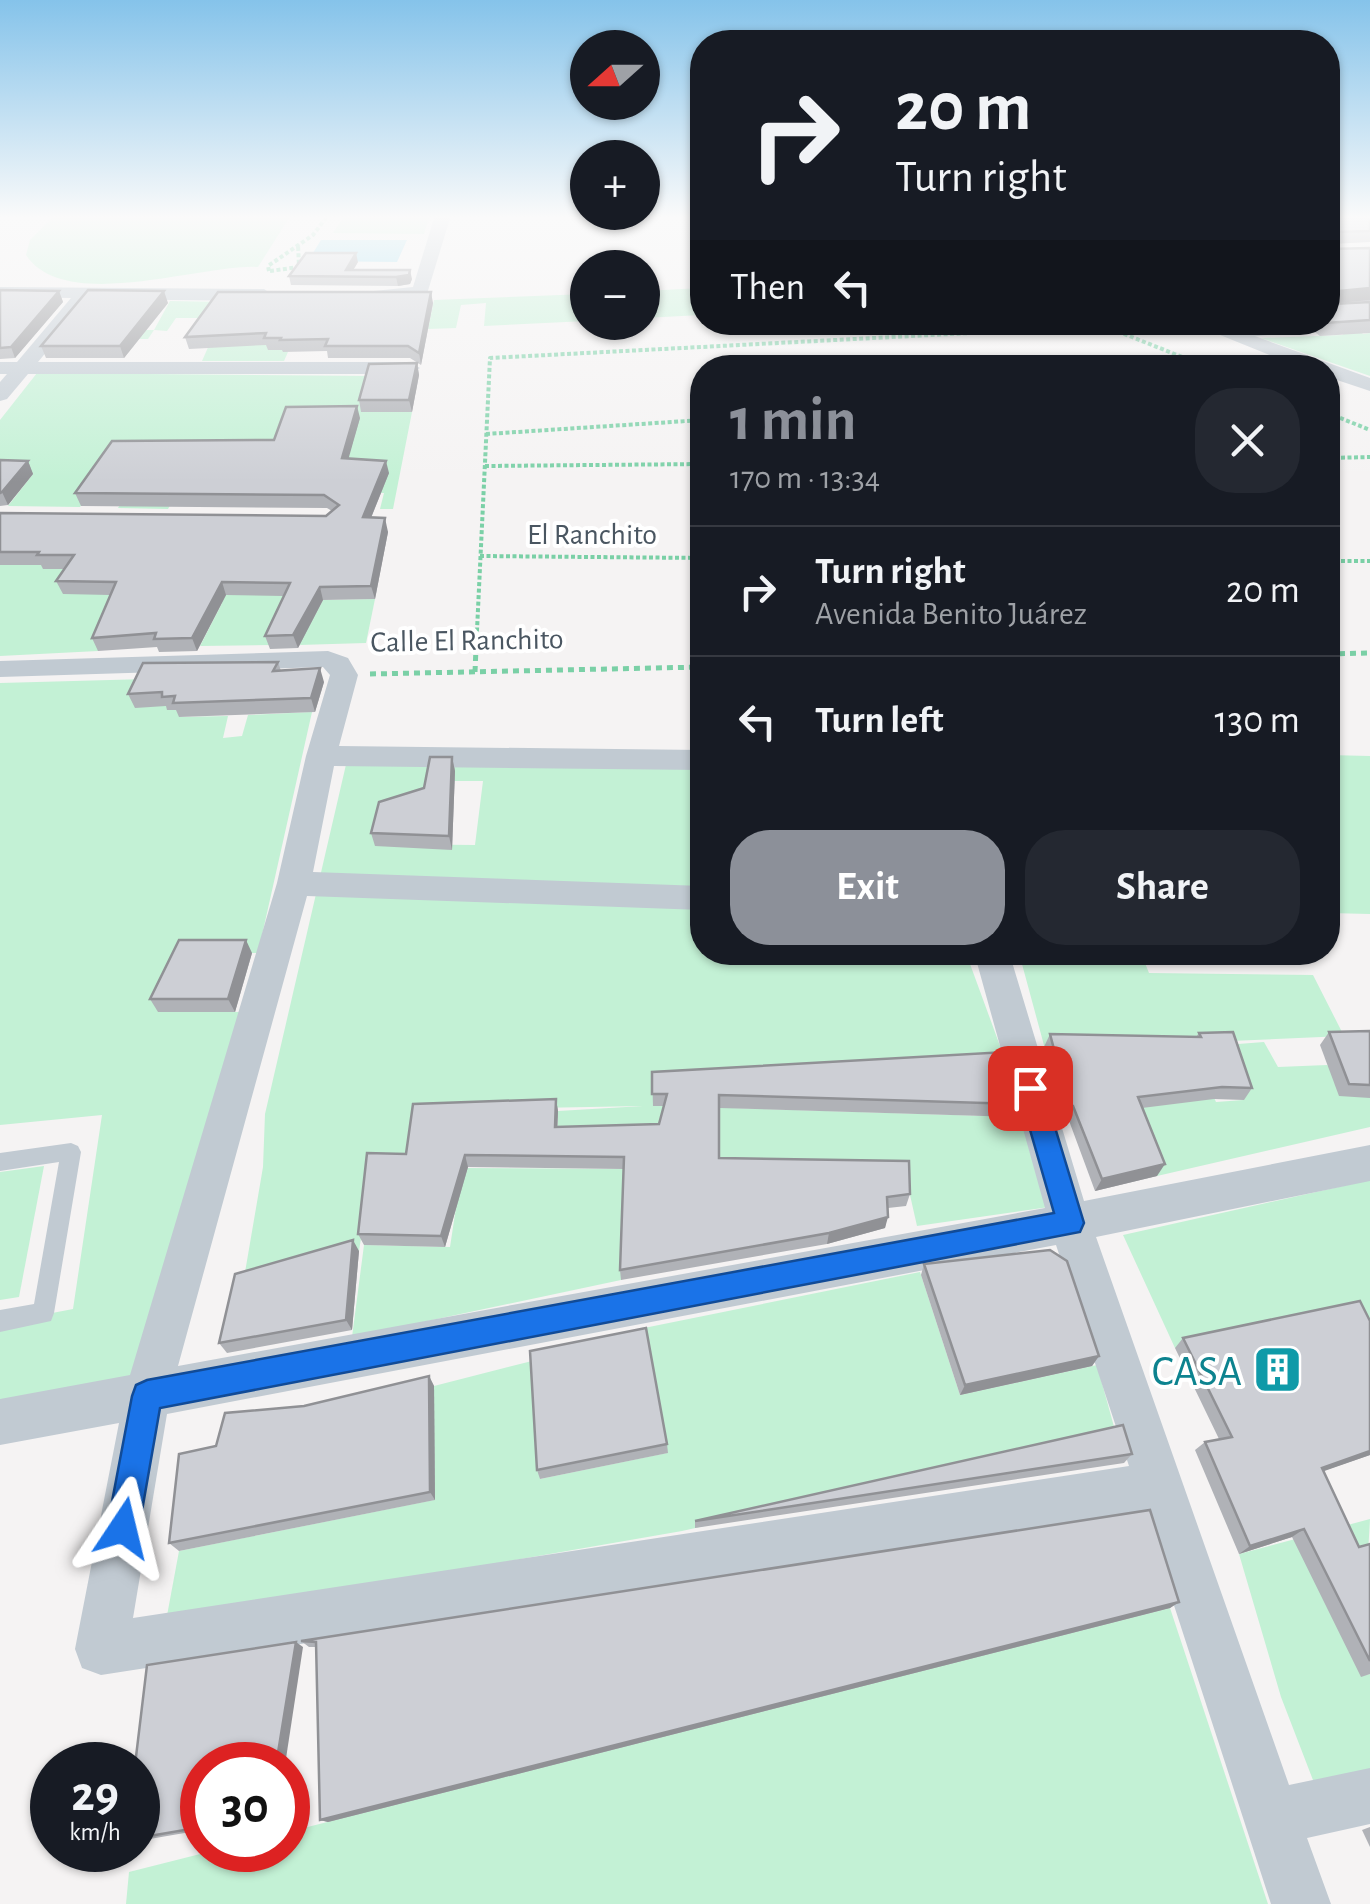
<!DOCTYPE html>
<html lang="en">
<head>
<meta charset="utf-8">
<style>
  body { margin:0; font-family:"Alegreya Sans",sans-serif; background:#242831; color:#f1f3f6; height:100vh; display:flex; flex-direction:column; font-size:38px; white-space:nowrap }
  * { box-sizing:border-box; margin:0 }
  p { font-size:32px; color:#9ea1a6 }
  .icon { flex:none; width:55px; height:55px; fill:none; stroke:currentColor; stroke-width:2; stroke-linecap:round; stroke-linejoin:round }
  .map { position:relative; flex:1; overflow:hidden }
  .drawer { position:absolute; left:690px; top:355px; width:650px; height:610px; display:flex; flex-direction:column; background:#171b24; border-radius:40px; box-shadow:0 2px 8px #0004 }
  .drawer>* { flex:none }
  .top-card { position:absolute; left:690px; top:30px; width:650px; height:305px; border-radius:40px; box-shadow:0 2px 8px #0004; background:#171b24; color:#f1f3f6; overflow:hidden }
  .needle { width:65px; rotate:249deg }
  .tools { position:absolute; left:570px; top:30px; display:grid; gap:20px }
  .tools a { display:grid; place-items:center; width:90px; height:90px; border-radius:50%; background:#171b24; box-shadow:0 2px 8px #0004; font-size:50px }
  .speed { position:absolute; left:30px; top:1742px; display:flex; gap:20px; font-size:50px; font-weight:700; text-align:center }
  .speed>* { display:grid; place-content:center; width:130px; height:130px; border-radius:50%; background:#171b24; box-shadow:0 2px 8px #0004; line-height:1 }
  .speed small { font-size:25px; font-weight:400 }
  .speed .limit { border:15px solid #d22; background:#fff; color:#111 }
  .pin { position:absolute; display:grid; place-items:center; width:85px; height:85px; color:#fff; margin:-42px; border-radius:20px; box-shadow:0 5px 15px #0006 }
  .me { position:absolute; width:110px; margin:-55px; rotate:10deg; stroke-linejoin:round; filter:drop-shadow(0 0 8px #0008) }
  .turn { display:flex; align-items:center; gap:35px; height:210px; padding:0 40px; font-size:45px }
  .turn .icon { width:130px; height:130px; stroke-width:2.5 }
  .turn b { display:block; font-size:70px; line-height:85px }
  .then { display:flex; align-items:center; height:95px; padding:0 40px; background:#0003; gap:20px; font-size:38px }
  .round { display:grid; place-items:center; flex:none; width:105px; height:105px; border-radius:40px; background:#242831 }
  .overview { display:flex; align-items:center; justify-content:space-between; height:170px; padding:0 40px }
  h1 { font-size:60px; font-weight:600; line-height:75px; color:#8c9099 }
  .cta { display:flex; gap:20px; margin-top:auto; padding:20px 40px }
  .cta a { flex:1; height:115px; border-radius:40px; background:#8c9099; color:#fff; font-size:40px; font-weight:600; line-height:115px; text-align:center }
  .cta a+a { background:#242831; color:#f1f3f6 }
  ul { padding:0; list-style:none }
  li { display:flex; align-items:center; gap:30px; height:130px; padding:0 40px; border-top:2px solid #363941 }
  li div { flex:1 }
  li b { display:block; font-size:38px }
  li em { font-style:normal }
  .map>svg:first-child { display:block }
  .green { fill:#c3f1d5; fill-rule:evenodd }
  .water { fill:#90daee }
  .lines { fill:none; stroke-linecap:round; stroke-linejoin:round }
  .path-far1 { stroke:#7ad0a6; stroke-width:4; stroke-dasharray:4 2.5; stroke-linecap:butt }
  .path { stroke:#7ad0a6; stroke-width:5; stroke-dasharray:6 5; stroke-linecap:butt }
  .service { fill:#c1cad2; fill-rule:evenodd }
  .minor { fill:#c1cad2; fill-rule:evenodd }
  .wall { fill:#b0b2b7 }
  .shaded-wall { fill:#909195 }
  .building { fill:#cdcfd5; stroke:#909195; stroke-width:2.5 }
  .route { fill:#1a73e8; stroke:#114b97; stroke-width:2.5 }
  .labels { text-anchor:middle; stroke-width:8; stroke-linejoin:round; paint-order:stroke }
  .far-street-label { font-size:30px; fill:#4a5661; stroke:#fff }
  .near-culture-label { font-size:42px; fill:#0d838f; stroke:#fff; text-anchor:end }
</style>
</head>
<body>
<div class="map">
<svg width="1370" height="1904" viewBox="0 0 1370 1904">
  <rect width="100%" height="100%" fill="#f5f3f3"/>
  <!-- green -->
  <g class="green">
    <path d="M 55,215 L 291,215 L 258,267 C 201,264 65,314 26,255 L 30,240 Z"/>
    <path d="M 345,215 L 430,215 L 424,234 L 333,233 Z"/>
    <path d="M 702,288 L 698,294 L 702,315 L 643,318 L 643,291 Z"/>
    <path d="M 587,294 L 587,321 L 484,326 L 486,303 L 461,305 L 456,328 L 428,329 L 434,300 Z"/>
    <path d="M 170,301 L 224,302 L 288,352 L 284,361 L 202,361 L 221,318 L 176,318 L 167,331 L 154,330 L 148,339 L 133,339 L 109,330 L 154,330 Z"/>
    <path d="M 1350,321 L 1363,334 L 1370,333 L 1370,376 L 1261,338 L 1343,335 Z"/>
    <path d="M 37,373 L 371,376 L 362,412 L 412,412 L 393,509 L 380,509 L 384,493 L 180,488 L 168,509 L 118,508 L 137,477 L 117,453 L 80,507 L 8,506 L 33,474 L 0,466 L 0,420 Z"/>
    <path d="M 0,526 L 294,563 L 271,645 L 200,646 L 222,603 L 109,628 L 98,651 L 0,656 Z"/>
    <path d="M 375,599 L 366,643 L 299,645 L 323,600 Z"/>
    <path d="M 147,679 L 168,706 L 181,710 L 180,717 L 228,716 L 223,738 L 242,736 L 248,715 L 312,712 L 258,953 L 186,953 L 159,1012 L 240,1012 L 140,1385 L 0,1412 L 0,1323 L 73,1309 L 102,1115 L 0,1125 L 0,683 Z"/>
    <path d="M 1328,755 L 1370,756 L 1370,914 L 1328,913 Z"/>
    <path d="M 348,756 L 698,768 L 695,848 L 702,849 L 702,952 L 966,953 L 1007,1065 L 668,1106 L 1021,1117 L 1056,1206 L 917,1226 L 905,1173 L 798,1169 L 557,1139 L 558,1111 L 643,1106 L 417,1110 L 410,1166 L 372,1167 L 359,1251 L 243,1284 L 263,1167 L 265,1114 ZM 431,781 L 483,781 L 475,845 L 376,844 L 427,802 Z"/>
    <path d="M 1019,953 L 1141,953 L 1149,973 L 1313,975 L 1344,1036 L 1045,1049 Z"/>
    <path d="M 1264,1042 L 1278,1067 L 1327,1065 L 1370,1098 L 1370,1127 L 1157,1176 L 1131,1109 L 1191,1046 L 1216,1102 L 1243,1100 L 1225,1045 Z"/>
    <path d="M 44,1166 L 19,1297 L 0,1300 L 0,1172 Z"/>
    <path d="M 462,1168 L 625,1169 L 621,1280 L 352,1337 L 364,1245 L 450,1247 Z"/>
    <path d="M 1370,1180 L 1370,1355 L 1348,1311 L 1175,1348 L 1123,1235 Z"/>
    <path d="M 920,1272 L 960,1395 L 1097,1365 L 1116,1434 L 682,1531 L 166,1621 L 179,1551 L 434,1500 L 434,1386 L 532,1361 L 540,1479 L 667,1453 L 644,1328 Z"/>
    <path d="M 1370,1519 L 1361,1676 L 1370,1674 L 1370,1796 L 1323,1806 L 1281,1697 L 1239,1554 Z"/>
    <path d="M 1170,1608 L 1268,1904 L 126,1904 L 129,1872 L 216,1850 L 288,1850 L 288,1832 Z"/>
  </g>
  <!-- water -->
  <path class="water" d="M 321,240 L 407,240 L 397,262 L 308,261 Z"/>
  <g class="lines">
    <!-- path-far1 -->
    <g class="path-far1">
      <path d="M 269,271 L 268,266 L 313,235 L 328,215"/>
      <path d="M 270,271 L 299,267 L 298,244"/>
      <path d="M 1328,413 L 1370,430"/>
      <path d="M 486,434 L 702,420"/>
      <path d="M 1328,458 L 1370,457"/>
      <path d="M 485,466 L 702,464"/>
      <path d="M 480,556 L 702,558"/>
      <path d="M 1328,561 L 1370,561"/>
      <path d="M 476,651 L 490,358 L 1104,326 L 1210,368"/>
    </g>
    <!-- path -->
    <g class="path">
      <path d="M 1328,654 L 1370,653"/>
      <path d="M 475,672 L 476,648"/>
      <path d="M 370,674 L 702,667"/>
    </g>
    <!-- service -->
    <g class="service">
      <path d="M 1285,322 L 1295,322 L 1295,332 L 1232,339 L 1227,336 L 1232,333 L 1287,328 Z"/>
      <path d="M 71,1143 L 78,1146 L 81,1152 L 54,1313 L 51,1321 L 0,1332 L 0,1310 L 34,1304 L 59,1162 L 0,1171 L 0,1153 Z"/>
    </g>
    <!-- minor -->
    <g class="minor">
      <path d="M 435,215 L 451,215 L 427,294 L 399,302 L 364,300 L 364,292 L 413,287 Z"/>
      <path d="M 0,287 L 264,289 L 273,295 L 264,301 L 90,299 L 38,362 L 410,362 L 420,368 L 410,374 L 28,374 L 7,399 L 0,401 L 0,382 L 7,374 L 0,374 L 0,362 L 17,362 L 71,298 L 0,297 Z"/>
      <path d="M 1188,322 L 1216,322 L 1370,378 L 1370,391 L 1328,377 L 1328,368 L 1302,368 Z"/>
      <path d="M 328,651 L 348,658 L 358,675 L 339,746 L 702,750 L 702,770 L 334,766 L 313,872 L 702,886 L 702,910 L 307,896 L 178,1366 L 1045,1208 L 974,952 L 1009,952 L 1084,1201 L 1370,1145 L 1370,1181 L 1096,1237 L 1289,1785 L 1370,1768 L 1370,1824 L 1307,1838 L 1331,1904 L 1271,1904 L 1144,1513 L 101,1675 L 82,1668 L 75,1649 L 119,1423 L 0,1445 L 0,1399 L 130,1375 L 277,883 L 306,756 L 330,675 L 323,667 L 0,677 L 0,661 ZM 1056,1245 L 1129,1466 L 133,1618 L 167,1414 Z"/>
    </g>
  </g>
  <!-- wall -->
  <g class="wall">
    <path d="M 1328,215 L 1370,215 L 1370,242 L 1331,244 L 1330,249 L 1370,248 L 1370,301 L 1333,304 L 1370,302 L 1370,333 L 1320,336 L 1301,322 L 1328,322 Z"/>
    <path d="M 358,262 L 353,270 L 412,279 L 410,284 L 398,286 L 291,285 L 289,276 Z"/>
    <path d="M 0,290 L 59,291 L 63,302 L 15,358 L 0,359 Z"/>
    <path d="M 168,303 L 124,358 L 46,358 L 41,346 Z"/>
    <path d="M 433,303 L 421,365 L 410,358 L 328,358 L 327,351 L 283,352 L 282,350 L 268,350 L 266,345 L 189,349 L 185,337 Z"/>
    <path d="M 1222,322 L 1282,322 L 1239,326 Z"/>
    <path d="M 417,363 L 419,375 L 412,412 L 361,412 L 359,400 Z"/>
    <path d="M 360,418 L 348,458 L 389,473 L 371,518 L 388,532 L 375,599 L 323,600 L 298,648 L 270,649 L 265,636 L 284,596 L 226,595 L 197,651 L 159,652 L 157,647 L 98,651 L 92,638 L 110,595 L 63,594 L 56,581 L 65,569 L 43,569 L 41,565 L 0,565 L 0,513 L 326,516 L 332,511 L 327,508 L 81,506 L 75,493 Z"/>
    <path d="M 0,460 L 28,461 L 33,474 L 8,505 L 0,506 Z"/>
    <path d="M 278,662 L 281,671 L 324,682 L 315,712 L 179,717 L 176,710 L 167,710 L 166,706 L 135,708 L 128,694 Z"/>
    <path d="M 452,757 L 455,771 L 452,850 L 375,846 L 371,833 L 424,788 Z"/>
    <path d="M 252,953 L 235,1012 L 158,1012 L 150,999 Z"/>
    <path d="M 1370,1031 L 1370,1098 L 1339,1096 L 1320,1045 L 1329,1032 Z"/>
    <path d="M 1199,1033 L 1252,1088 L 1244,1100 L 1214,1099 L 1142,1108 L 1157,1176 L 1095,1191 L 1068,1118 L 1063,1118 L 1044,1047 L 1050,1034 L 1196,1037 Z"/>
    <path d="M 652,1072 L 1021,1104 L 1016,1117 L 719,1108 L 719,1158 L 910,1194 L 906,1206 L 888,1208 L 885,1228 L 827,1244 L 621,1280 L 620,1270 L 623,1169 L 468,1167 L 445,1247 L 364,1245 L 358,1234 L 406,1154 L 556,1099 L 558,1111 L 557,1127 L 659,1124 L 664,1106 L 653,1106 Z"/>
    <path d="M 359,1251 L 352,1330 L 227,1353 L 219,1343 Z"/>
    <path d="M 924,1264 L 1099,1356 L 1092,1366 L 960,1395 L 921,1275 Z"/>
    <path d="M 1183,1338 L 1370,1455 L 1323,1471 L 1359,1547 L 1370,1544 L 1370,1674 L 1361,1677 L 1292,1537 L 1239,1554 L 1195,1450 L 1205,1442 L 1219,1439 L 1175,1348 Z"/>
    <path d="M 429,1376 L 434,1386 L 435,1500 L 179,1551 L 169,1543 L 216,1446 Z"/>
    <path d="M 667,1444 L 668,1453 L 540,1479 L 537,1470 Z"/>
    <path d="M 1132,1454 L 1124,1463 L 695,1528 L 695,1521 Z"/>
    <path d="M 1179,1602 L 1170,1608 L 545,1767 L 328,1822 L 320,1820 L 316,1647 L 309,1647 L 301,1641 Z"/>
    <path d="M 303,1647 L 202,1765 L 202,1830 L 138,1841 L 138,1765 Z"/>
    <path d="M 1370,1827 L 1370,1847 L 1362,1830 Z"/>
  </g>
  <!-- shaded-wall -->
  <g class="shaded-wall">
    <path d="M 356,253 L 358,262 L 349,277 L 346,270 Z"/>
    <path d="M 410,270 L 412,279 L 410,284 L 398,286 L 396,277 Z"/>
    <path d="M 1370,288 L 1370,300 L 1328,304 L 1330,292 Z"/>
    <path d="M 59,291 L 63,302 L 15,358 L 11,347 Z"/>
    <path d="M 164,291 L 168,303 L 124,358 L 120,346 Z"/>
    <path d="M 431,292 L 433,303 L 421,365 L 419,353 Z"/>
    <path d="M 417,363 L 419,375 L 412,412 L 409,400 Z"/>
    <path d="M 357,406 L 360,418 L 345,471 L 342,458 Z"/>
    <path d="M 28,461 L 33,474 L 8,505 L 2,492 Z"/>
    <path d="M 386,461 L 389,473 L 366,530 L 363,517 Z"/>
    <path d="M 385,518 L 388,532 L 375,599 L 371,586 Z"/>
    <path d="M 222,582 L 226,595 L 197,651 L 192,638 Z"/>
    <path d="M 320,587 L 323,600 L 298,648 L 293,635 Z"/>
    <path d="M 320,668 L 324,682 L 315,712 L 311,698 Z"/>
    <path d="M 452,757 L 455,771 L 452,850 L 449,836 Z"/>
    <path d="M 246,940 L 252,953 L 235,1012 L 228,999 Z"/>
    <path d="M 556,1099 L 558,1111 L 557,1139 L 555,1127 Z"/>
    <path d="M 465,1155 L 468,1167 L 445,1247 L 441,1236 Z"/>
    <path d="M 1165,1164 L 1157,1176 L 1095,1191 L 1102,1179 Z"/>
    <path d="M 888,1217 L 885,1228 L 827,1244 L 829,1233 Z"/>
    <path d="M 353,1240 L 359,1251 L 352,1330 L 346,1320 Z"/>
    <path d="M 1099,1356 L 1092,1366 L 960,1395 L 965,1385 Z"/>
    <path d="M 429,1376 L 434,1386 L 435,1500 L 430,1492 Z"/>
    <path d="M 1370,1451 L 1370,1455 L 1310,1476 L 1322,1468 Z"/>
    <path d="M 1304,1529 L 1292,1537 L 1239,1554 L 1250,1546 Z"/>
    <path d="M 1179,1602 L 1170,1608 L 545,1767 L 328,1822 L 320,1820 Z"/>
    <path d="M 296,1642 L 303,1647 L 285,1765 L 276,1765 Z"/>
  </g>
  <!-- building -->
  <g class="building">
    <path d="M 1328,215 L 1370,215 L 1370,231 L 1332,232 L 1330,249 L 1370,248 L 1370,288 L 1330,292 L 1329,300 L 1333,304 L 1370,302 L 1370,320 L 1325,323 L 1324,322 L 1328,322 Z"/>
    <path d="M 306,253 L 356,253 L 346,270 L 410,270 L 409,275 L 396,277 L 289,276 Z"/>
    <path d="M 0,290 L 59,291 L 11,347 L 0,348 Z"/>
    <path d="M 88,290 L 164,291 L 120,346 L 41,346 Z"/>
    <path d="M 218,292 L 431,292 L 419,353 L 408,346 L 325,346 L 328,339 L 280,340 L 281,338 L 264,338 L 266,333 L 185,337 Z"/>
    <path d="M 417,363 L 409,400 L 359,400 L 369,364 Z"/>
    <path d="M 357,406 L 342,458 L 386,461 L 363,517 L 385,518 L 371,586 L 320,587 L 293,635 L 265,636 L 290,583 L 222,582 L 192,638 L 154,639 L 156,633 L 92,638 L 116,582 L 56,581 L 74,555 L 37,555 L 39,552 L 0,552 L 0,513 L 326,516 L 339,505 L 324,495 L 75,493 L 112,441 L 274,440 L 286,407 Z"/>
    <path d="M 0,460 L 28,461 L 2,492 L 0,493 Z"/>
    <path d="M 278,662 L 273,671 L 320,668 L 311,698 L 173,703 L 175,696 L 162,697 L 162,692 L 128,694 L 143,663 Z"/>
    <path d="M 430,757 L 452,757 L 449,836 L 371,833 L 379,802 L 424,788 Z"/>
    <path d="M 179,940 L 246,940 L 228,999 L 150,999 Z"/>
    <path d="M 1370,1031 L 1370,1085 L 1349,1084 L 1329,1032 Z"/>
    <path d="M 1233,1032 L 1252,1088 L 1222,1087 L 1138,1097 L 1165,1164 L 1102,1179 L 1073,1106 L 1069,1106 L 1050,1034 L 1201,1037 L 1199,1033 Z"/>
    <path d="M 1006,1052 L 1021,1104 L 719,1095 L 719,1158 L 909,1161 L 910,1194 L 887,1197 L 888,1217 L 829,1233 L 620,1270 L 624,1157 L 465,1155 L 441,1236 L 358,1234 L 367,1153 L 406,1154 L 413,1104 L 556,1099 L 555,1127 L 659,1124 L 667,1094 L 652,1094 L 652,1072 Z"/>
    <path d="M 353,1240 L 346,1320 L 219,1343 L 235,1274 Z"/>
    <path d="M 1050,1250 L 1067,1261 L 1099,1356 L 965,1385 L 924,1264 Z"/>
    <path d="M 1360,1301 L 1370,1321 L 1370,1451 L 1322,1468 L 1359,1547 L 1370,1544 L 1370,1661 L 1304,1529 L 1250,1546 L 1205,1442 L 1232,1437 L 1183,1338 Z"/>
    <path d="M 646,1328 L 667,1444 L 537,1470 L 530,1351 Z"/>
    <path d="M 429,1376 L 430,1492 L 169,1543 L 179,1454 L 216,1446 L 225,1413 L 304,1406 Z"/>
    <path d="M 1123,1425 L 1132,1454 L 695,1521 Z"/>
    <path d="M 1150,1510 L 1179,1602 L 320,1820 L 316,1642 L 301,1641 Z"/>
    <path d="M 296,1642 L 276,1765 L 202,1765 L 202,1827 L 138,1838 L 138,1765 L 135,1765 L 147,1665 Z"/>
  </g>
  <!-- sky -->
  <linearGradient id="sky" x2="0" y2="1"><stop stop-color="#85c3ea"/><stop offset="0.45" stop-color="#fafafa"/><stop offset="1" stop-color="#fafafa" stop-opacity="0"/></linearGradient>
  <rect width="1370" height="482" fill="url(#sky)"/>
  <!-- route -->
  <path class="route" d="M 1030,1077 L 1039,1080 L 1043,1088 L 1084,1223 L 1080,1232 L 160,1408 L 139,1528 L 134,1540 L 123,1545 L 112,1540 L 107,1528 L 132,1396 L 136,1385 L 147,1380 L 1054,1213 L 1018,1088 L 1022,1080 Z"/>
  <!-- icons -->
  <defs>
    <symbol id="building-square" viewBox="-11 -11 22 22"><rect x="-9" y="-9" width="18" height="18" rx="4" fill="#0f9aa8" stroke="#fff"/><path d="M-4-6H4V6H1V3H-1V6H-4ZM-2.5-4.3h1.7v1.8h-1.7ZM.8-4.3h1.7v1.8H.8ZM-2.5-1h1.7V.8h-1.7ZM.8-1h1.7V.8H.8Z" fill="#fff"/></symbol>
  </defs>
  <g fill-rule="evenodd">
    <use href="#building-square" x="1250" y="1342" width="55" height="55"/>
  </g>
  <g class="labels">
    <!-- far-street labels -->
    <g class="far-street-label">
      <text x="592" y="544">El Ranchito</text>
      <text transform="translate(467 640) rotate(-1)" y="10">Calle El Ranchito</text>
    </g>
    <!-- near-culture labels -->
    <g class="near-culture-label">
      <text x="1242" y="1385">CASA</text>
    </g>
  </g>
</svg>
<div class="tools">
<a><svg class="needle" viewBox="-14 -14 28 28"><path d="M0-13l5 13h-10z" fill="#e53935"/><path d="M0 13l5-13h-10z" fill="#9ea1a6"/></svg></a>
<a>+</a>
<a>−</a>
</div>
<div class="speed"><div>29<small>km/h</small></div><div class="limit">30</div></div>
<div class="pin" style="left:1030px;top:1088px;background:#d93025"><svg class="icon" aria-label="arrive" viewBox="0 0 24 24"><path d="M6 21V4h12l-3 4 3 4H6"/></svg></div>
<svg class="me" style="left:123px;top:1528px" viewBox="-20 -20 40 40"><path d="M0-17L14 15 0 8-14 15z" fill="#1a73e8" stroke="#fff" stroke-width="4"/></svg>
<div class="top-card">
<div class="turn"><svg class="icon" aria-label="right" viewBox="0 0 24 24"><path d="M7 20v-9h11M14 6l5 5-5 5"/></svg><div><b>20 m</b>Turn right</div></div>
<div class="then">Then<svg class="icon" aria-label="left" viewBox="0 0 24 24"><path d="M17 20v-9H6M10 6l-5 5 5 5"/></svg></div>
</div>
<section class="drawer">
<div class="overview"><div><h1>1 min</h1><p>170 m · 13:34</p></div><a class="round"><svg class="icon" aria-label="close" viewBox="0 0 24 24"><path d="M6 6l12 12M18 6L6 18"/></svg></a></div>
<ul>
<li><svg class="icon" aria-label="right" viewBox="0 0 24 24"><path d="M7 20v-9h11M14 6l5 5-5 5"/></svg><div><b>Turn right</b><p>Avenida Benito Juárez</p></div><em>20 m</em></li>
<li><svg class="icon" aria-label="left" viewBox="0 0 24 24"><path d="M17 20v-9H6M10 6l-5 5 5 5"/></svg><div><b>Turn left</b></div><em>130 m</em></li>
</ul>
<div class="cta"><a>Exit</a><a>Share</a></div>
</section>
</div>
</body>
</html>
